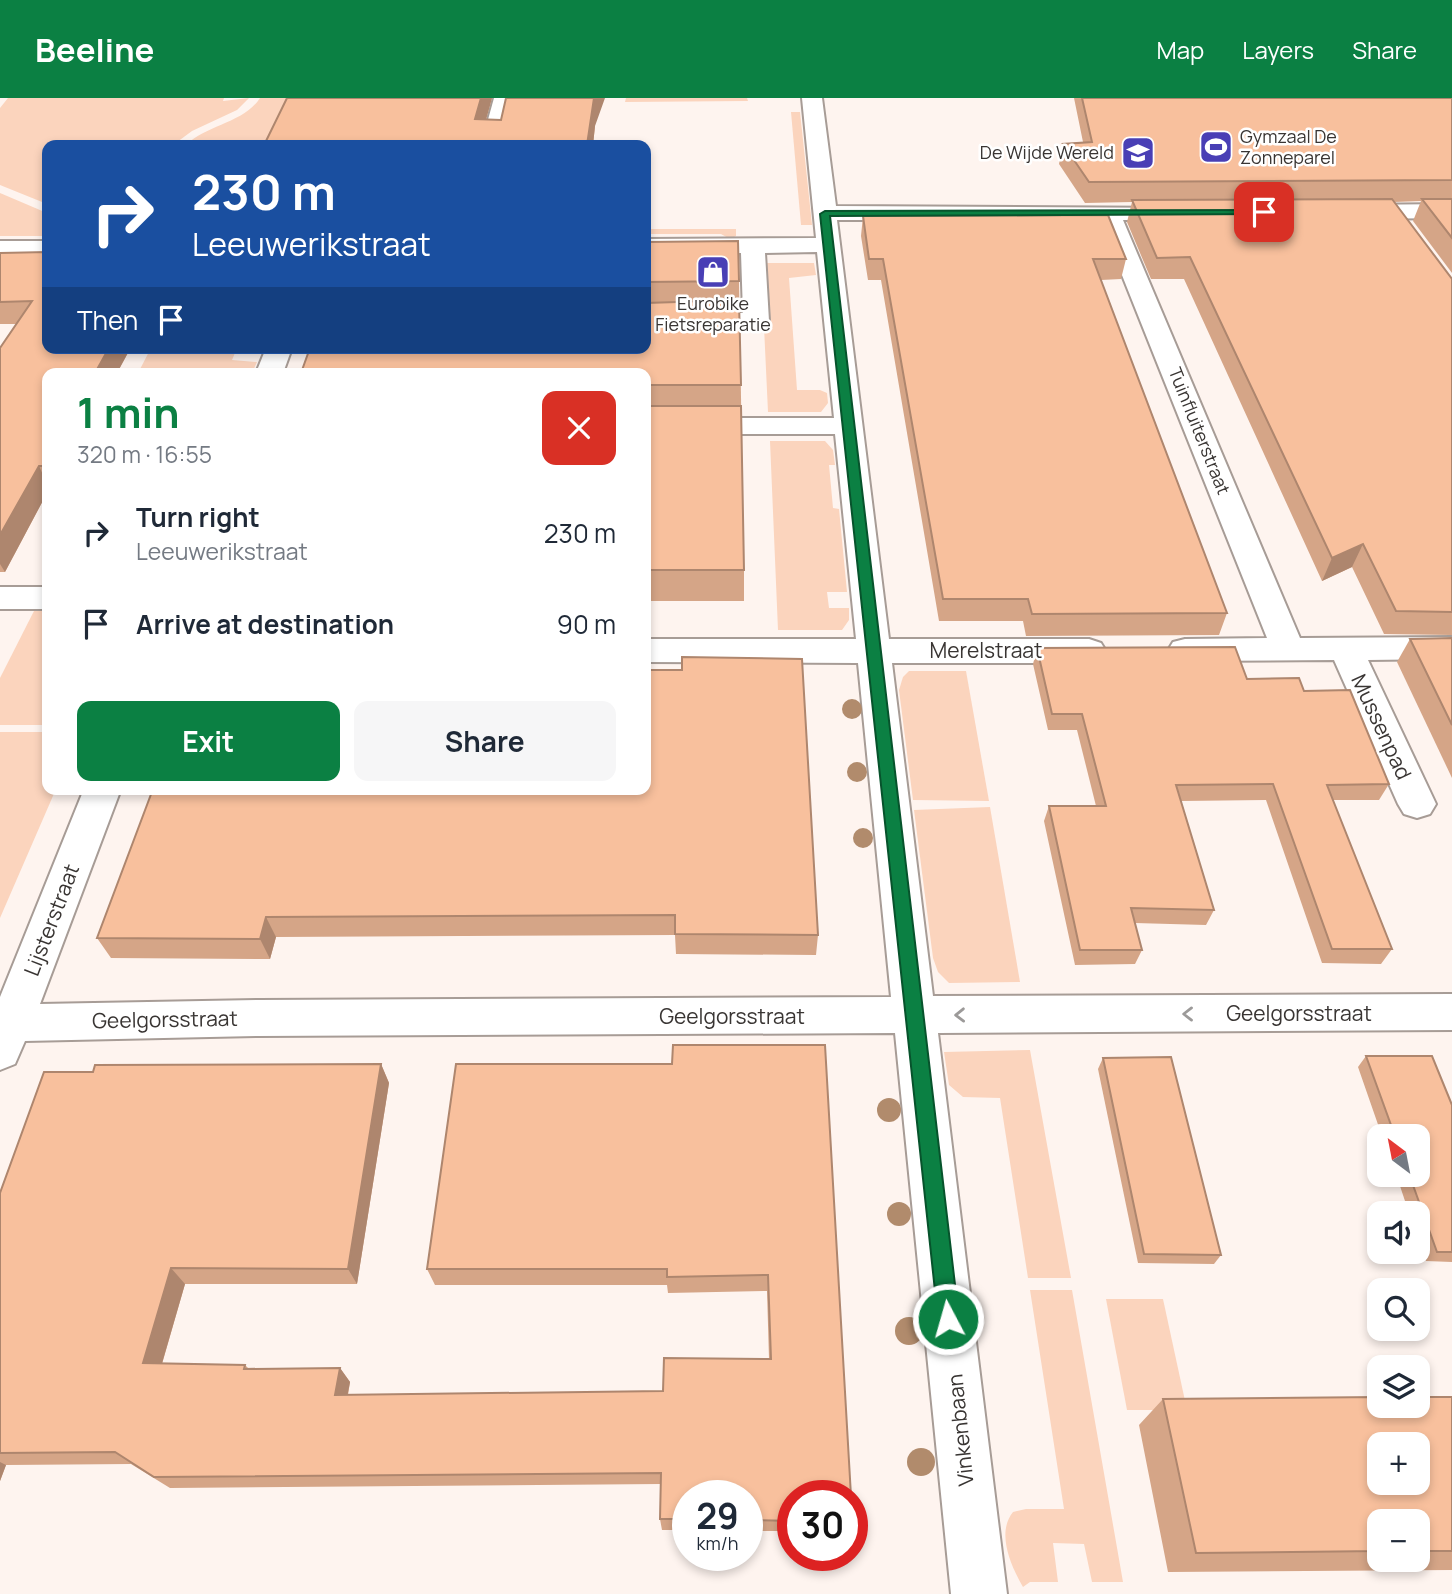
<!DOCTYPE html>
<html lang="en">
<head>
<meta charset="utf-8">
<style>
  body { margin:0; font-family:Manrope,sans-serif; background:#f6f6f7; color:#1f2937; height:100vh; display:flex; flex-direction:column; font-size:26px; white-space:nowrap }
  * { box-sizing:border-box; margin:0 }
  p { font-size:23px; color:#747a83 }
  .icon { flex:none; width:38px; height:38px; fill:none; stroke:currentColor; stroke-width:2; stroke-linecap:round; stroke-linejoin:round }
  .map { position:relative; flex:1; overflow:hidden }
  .panel { position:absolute; left:42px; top:270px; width:609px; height:427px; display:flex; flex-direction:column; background:#fff; border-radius:14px; box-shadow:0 4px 10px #0003 }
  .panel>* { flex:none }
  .banner { position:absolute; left:42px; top:42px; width:609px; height:214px; border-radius:14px; box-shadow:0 4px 10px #0003; background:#1a4fa0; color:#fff; overflow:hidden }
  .needle { width:46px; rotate:328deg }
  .tools { position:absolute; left:1367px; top:1026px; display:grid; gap:14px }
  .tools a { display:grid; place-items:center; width:63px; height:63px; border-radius:14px; background:#fff; box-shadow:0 4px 10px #0003; font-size:35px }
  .speed { position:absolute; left:672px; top:1382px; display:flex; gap:14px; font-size:35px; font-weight:700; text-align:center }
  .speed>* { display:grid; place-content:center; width:91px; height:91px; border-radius:50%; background:#fff; box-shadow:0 4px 10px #0003; line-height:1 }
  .speed small { font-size:18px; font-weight:400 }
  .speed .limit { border:10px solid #d22; background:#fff; color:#111 }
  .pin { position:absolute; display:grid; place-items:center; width:60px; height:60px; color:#fff; margin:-30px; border-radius:14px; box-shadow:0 4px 10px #0006 }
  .me { position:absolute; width:77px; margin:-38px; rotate:354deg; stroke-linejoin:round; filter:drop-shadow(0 0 5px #0008) }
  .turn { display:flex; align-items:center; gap:24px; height:147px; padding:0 35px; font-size:32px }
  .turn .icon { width:91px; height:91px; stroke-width:2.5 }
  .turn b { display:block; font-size:49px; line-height:60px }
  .then { display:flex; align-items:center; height:66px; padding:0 35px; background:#0003; gap:14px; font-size:26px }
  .round { display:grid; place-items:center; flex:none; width:74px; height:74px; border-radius:14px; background:#f6f6f7 }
  .headline { display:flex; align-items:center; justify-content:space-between; height:119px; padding:0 35px }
  h1 { font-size:42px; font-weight:700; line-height:52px; color:#0b8043 }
  .button { display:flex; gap:14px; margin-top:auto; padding:14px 35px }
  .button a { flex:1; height:80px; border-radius:14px; background:#0b8043; color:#fff; font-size:28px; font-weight:700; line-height:80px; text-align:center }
  .button a+a { background:#f6f6f7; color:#1f2937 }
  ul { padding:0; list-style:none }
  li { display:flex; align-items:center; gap:21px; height:91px; padding:0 35px }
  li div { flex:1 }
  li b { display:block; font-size:26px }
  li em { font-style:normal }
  header { display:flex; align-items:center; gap:42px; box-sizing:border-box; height:98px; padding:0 35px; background:#0b8043; color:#fff }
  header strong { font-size:33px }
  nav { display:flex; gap:38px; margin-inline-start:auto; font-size:24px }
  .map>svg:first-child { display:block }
  .green { fill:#fbd4bd }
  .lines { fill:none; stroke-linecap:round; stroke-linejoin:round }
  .minor-casing { stroke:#a79c96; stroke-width:4 }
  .minor { fill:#fff; fill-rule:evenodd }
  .tree { fill:#b18b6c }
  .wall { fill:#d5a587; fill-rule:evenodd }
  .shaded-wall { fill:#ae866e }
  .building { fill:#f8c09d; stroke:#ae866e; stroke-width:2; fill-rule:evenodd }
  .oneway { stroke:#9c9a99 }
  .route { fill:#0b8043; stroke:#07532c; stroke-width:2 }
  .labels { text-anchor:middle; stroke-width:5; stroke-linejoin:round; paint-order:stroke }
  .far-poi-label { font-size:18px; fill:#393533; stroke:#fff; text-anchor:start }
  .far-street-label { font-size:18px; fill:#393533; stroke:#fff }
  .street-label { font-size:21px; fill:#393533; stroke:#fff }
</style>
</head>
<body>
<header>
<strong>Beeline</strong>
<nav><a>Map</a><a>Layers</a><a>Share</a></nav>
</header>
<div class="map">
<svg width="1452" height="1496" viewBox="0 0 1452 1496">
  <rect width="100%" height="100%" fill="#fef4ef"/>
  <!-- green -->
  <g class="green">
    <path d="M 8,0 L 224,0 L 223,3 L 249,0 L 237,12 L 192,33 L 173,47 L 47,47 L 47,106 L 0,87 L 0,10 Z"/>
    <path d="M 260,0 L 292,0 L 268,47 L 186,47 C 206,27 244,25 260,0 Z"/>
    <path d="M 626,0 L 747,0 L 748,3 L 625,4 Z"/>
    <path d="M 791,14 L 800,14 L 812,127 L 801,127 Z"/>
    <path d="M 0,95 L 47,115 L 47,138 L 0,138 Z"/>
    <path d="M 646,131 L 736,131 L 736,138 L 730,141 L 721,136 L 646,136 Z"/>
    <path d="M 761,165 L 814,165 L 816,177 L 789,180 L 797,292 L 820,292 L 827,295 L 828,305 L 821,314 L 768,314 Z"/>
    <path d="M 151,250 L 237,250 L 232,262 L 257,264 L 252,275 L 138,275 Z"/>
    <path d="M 770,343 L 825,343 L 833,352 L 835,367 L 829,367 L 833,410 L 839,411 L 847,494 L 827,494 L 829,510 L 849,510 L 849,522 L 842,532 L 778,532 Z"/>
    <path d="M 47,510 L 47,627 L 0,627 L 0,580 L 35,511 Z"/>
    <path d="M 909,573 L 966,573 L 989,703 L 913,702 L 899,592 L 903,579 Z"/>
    <path d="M 0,634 L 47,634 L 47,691 L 56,691 L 0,820 Z"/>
    <path d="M 990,709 L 1020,884 L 949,885 L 938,874 L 933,860 L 914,712 Z"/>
    <path d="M 1030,952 L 1071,1180 L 1028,1180 L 1000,1000 L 963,999 L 949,987 L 944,954 Z"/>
    <path d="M 1030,1192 L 1072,1192 L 1123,1484 L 1092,1484 L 1084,1446 L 1053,1445 L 1058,1484 L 1030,1484 L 1023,1489 C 1011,1468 996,1435 1013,1414 L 1026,1411 L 1064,1411 Z"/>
    <path d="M 1106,1201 L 1163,1201 L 1187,1312 L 1127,1312 Z"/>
  </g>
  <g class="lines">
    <defs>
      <g id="minor">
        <path d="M 494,0 L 514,0 L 503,47 L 481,47 Z"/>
        <path d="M 802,0 L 822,0 L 836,108 L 1188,110 L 1192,115 L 1188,120 L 1180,122 L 1123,122 L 1300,540 L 1452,539 L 1452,561 L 1368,562 L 1436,706 L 1430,716 L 1417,720 L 1404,716 L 1398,706 L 1334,562 L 1185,563 L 1173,560 L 1168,552 L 1173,544 L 1185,541 L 1267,540 L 1100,122 L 837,122 L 889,541 L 1089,541 L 1101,545 L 1106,553 L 1101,561 L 1089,565 L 892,565 L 933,898 L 1452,896 L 1452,932 L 938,935 L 1007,1496 L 951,1496 L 895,935 L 259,938 L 25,943 L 15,966 L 0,972 L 0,899 L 84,691 L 121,691 L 40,906 L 259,902 L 891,899 L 858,565 L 646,564 L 646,541 L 856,541 L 835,336 L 646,336 L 646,320 L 834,320 L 817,154 L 765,155 L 769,223 L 765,228 L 646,232 L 646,216 L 743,215 L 741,155 L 646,155 L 646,141 L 816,140 Z"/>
        <path d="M 1452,106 L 1452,120 L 1349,121 L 1341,119 L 1337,114 L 1341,109 L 1349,107 Z"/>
        <rect x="0" y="143" width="47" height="14"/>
        <path d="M 266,250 L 292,250 L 283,275 L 256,275 Z"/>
        <rect x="0" y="489" width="47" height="22"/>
      </g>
    </defs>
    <!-- minor casing -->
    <use href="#minor" class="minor-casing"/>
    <!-- minor -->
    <use href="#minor" class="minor"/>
  </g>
  <!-- trees -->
  <g class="tree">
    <circle cx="852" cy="611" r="10"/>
    <circle cx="857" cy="674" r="10"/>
    <circle cx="863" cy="740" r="10"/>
    <circle cx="889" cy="1012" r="12"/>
    <circle cx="899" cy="1116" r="12"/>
    <circle cx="909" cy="1233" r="14"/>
    <circle cx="921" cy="1364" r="14"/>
  </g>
  <!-- wall -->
  <g class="wall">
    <path d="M 492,0 L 486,21 L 595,28 L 593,47 L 267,47 L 266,43 Z"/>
    <path d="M 1074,0 L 1452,0 L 1452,175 L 1413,123 L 1421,103 L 1394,104 L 1452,181 L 1452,537 L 1384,536 L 1352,469 L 1322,483 L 1184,181 L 1151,181 L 1127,124 L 1132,104 L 1085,105 L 1059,66 L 1063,46 L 1083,44 Z"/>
    <path d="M 863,118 L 1126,161 L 1121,181 L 1101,182 L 1227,515 L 1219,537 L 1026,538 L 1023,523 L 939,523 L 881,182 L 868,182 L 861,138 Z"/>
    <path d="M 646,144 L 739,183 L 744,472 L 744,503 L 646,503 Z"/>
    <path d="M 0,155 L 130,251 L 117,275 L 47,275 L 47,395 L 5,474 L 0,474 L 0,250 L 17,226 L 0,226 Z"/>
    <path d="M 1452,540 L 1452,680 L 1397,564 L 1410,541 Z"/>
    <path d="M 1037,550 L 1247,581 L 1304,593 L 1389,686 L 1379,702 L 1333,702 L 1392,851 L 1381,866 L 1322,865 L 1266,702 L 1181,703 L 1214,812 L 1206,827 L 1135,825 L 1142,852 L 1135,866 L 1075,867 L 1044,723 L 1049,708 L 1096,708 L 1077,632 L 1048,632 L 1033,566 Z"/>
    <path d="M 153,691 L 818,837 L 816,857 L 676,856 L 675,837 L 276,839 L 270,861 L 111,860 L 97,840 Z"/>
    <path d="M 825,947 L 793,1398 L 793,1433 L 747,1433 L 747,1398 L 688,1398 L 688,1432 L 662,1432 L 660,1421 L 661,1386 L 170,1390 L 131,1366 L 6,1367 L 0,1383 L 0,1095 L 93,974 L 381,966 L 389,985 L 357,1186 L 185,1186 L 162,1266 L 245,1267 L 249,1271 L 340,1270 L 350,1284 L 348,1297 L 663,1293 L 769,1261 L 767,1193 L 668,1195 L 667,1187 L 435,1187 L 427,1171 L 672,966 Z"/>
    <path d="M 1366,958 L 1452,1007 L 1452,1164 L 1426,1163 L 1418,1138 L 1418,1115 L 1409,1115 L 1396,1076 L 1418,1076 L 1418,1038 L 1382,1038 L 1358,969 Z"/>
    <path d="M 1103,960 L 1221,1157 L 1214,1166 L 1138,1165 L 1098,971 Z"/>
    <path d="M 1452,1299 L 1452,1472 L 1168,1474 L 1139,1327 L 1163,1301 ZM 1379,1423 L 1418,1423 L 1418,1461 L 1379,1461 Z"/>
  </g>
  <!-- shaded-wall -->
  <g class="shaded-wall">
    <path d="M 481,0 L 492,0 L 479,47 L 475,21 Z"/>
    <path d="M 594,0 L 605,0 L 595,28 L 593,47 L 587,47 Z"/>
    <path d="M 109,250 L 130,251 L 117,275 L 95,275 Z"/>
    <path d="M 47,361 L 47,376 L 43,368 Z"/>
    <path d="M 39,368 L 47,386 L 47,395 L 5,474 L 0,466 L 0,437 Z"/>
    <path d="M 1363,446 L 1352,469 L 1322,483 L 1332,460 Z"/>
    <path d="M 266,819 L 276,839 L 270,861 L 260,841 Z"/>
    <path d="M 381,966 L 389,985 L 357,1186 L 348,1171 Z"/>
    <path d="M 171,1170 L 185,1186 L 158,1279 L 143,1265 Z"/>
    <path d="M 340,1270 L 350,1284 L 345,1310 L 335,1297 Z"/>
    <path d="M 0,1364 L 6,1367 L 0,1383 Z"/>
  </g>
  <!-- building -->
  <g class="building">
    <path d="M 287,0 L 481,0 L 475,21 L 501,22 L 506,0 L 594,0 L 587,47 L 298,47 L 300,43 L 266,43 Z"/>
    <path d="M 1082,0 L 1452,0 L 1452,82 L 1089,84 L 1063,46 L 1092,44 Z"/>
    <path d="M 1392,101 L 1452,181 L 1452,514 L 1396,513 L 1363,446 L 1332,460 L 1190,159 L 1157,160 L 1132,102 Z"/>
    <path d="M 1422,101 L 1452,101 L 1452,140 Z"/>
    <path d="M 1108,117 L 1126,161 L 1093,161 L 1227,515 L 1032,516 L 1028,501 L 943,501 L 883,161 L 869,161 L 863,118 Z"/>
    <path d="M 738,143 L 739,183 L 646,184 L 646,144 Z"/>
    <path d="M 47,154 L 47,250 L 109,250 L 95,275 L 47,275 L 47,361 L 43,368 L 39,368 L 0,437 L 0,250 L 32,203 L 0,204 L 0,155 Z"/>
    <path d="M 739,202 L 741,287 L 646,287 L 646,275 L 301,275 L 310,250 L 646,250 L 646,205 Z"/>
    <path d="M 646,308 L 741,308 L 744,472 L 646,472 Z"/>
    <path d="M 1452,540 L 1452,627 L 1410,541 Z"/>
    <path d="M 1235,549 L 1247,581 L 1299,580 L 1304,593 L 1350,592 L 1389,686 L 1327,687 L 1392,851 L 1332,851 L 1273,686 L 1176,687 L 1214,812 L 1131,810 L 1142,852 L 1080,852 L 1049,708 L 1106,708 L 1082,616 L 1052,616 L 1037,550 Z"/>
    <path d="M 682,559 L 802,561 L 818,837 L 675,836 L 675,817 L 266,819 L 260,841 L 97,840 L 153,691 L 646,691 L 646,572 L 682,572 Z"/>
    <path d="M 673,947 L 825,947 L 851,1398 L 793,1398 L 793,1423 L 747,1422 L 747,1398 L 688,1398 L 688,1421 L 660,1421 L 661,1375 L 154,1379 L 115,1354 L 0,1355 L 0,1095 L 44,974 L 93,974 L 95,967 L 381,966 L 348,1171 L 171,1170 L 143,1265 L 245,1267 L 244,1271 L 340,1270 L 335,1297 L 663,1293 L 664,1260 L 771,1261 L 768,1177 L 667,1179 L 667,1171 L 427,1171 L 456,966 L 672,966 Z"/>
    <path d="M 1366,958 L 1432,958 L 1452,1007 L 1452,1154 L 1437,1154 L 1409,1076 L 1418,1076 L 1418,1038 L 1395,1038 Z"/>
    <path d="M 1171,959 L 1221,1157 L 1144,1156 L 1103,960 Z"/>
    <path d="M 1379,1299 L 1379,1307 L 1418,1307 L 1418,1299 L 1452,1299 L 1452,1453 L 1418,1453 L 1418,1423 L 1379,1423 L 1379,1453 L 1196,1455 L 1163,1301 ZM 1379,1346 L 1418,1346 L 1418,1384 L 1379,1384 Z"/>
  </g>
  <!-- one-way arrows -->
  <defs><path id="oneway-chevron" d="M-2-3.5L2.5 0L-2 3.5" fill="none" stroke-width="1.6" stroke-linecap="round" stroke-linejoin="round" transform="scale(1.75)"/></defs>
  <g class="oneway">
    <use href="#oneway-chevron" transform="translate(1188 916) rotate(-180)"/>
    <use href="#oneway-chevron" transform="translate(960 917) rotate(179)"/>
  </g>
  <!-- route -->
  <path class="route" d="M 1264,112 L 1267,112 L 1267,116 L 830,118 L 959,1221 L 956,1228 L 948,1231 L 941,1228 L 938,1221 L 820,116 L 825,113 Z"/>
  <!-- icons -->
  <defs>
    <symbol id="stadium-square" viewBox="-11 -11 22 22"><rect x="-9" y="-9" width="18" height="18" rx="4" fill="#493fb5" stroke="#fff"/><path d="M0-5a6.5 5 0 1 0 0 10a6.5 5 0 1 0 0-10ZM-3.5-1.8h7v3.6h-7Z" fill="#fff"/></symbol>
    <symbol id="school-square" viewBox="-11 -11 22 22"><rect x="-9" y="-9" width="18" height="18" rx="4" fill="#493fb5" stroke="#fff"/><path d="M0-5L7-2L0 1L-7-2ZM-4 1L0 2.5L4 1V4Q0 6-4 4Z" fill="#fff"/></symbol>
    <symbol id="shop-square" viewBox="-11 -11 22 22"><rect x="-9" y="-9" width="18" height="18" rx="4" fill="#493fb5" stroke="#fff"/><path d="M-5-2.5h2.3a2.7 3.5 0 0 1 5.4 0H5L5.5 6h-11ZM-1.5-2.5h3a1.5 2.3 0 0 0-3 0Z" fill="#fff"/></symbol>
  </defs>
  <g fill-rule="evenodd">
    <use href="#stadium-square" x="1197" y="30" width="38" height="38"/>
    <use href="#school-square" x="1119" y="36" width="38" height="38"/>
    <use href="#shop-square" x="694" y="155" width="38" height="38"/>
  </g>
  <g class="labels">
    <!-- far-poi labels -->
    <g class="far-poi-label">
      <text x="1240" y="45">Gymzaal De<tspan x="1240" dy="21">Zonneparel</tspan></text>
      <text x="1114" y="61" text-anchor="end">De Wijde Wereld</text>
      <text x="713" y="212" text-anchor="middle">Eurobike<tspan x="713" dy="21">Fietsreparatie</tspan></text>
    </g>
    <!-- far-street labels -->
    <g class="far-street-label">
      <text transform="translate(1199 333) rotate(68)" y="6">Tuinfluiterstraat</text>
    </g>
    <!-- street labels -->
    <g class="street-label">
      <text x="986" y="560">Merelstraat</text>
      <text transform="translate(1381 629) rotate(65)" y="7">Mussenpad</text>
      <text transform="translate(52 822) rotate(-69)" y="7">Lijsterstraat</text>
      <text x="1299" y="923">Geelgorsstraat</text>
      <text x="732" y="926">Geelgorsstraat</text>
      <text transform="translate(165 922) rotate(-1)" y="7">Geelgorsstraat</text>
      <text transform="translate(961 1332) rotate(-96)" y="7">Vinkenbaan</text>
    </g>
  </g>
</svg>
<div class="tools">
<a><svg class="needle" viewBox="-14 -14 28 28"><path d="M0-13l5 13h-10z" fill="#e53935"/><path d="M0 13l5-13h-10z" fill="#747a83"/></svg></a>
<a><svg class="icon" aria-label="sound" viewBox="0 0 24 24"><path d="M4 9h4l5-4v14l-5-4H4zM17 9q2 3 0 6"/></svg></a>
<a><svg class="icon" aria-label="search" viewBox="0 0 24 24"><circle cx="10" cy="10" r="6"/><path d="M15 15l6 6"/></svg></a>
<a><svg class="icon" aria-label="layers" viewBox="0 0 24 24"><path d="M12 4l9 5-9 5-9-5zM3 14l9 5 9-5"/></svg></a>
<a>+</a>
<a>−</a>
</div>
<div class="speed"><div>29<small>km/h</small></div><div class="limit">30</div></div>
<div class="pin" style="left:1264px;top:114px;background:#d93025"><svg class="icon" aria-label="arrive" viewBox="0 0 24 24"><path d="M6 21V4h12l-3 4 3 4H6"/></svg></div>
<svg class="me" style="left:948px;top:1221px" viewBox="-20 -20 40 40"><circle r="17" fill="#0b8043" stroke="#fff" stroke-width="3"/><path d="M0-11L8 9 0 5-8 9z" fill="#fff"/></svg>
<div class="banner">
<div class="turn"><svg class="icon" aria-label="right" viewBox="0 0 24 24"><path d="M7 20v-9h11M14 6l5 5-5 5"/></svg><div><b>230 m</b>Leeuwerikstraat</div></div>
<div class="then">Then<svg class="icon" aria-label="arrive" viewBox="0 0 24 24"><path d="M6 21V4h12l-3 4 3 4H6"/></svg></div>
</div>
<section class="panel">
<div class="headline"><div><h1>1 min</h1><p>320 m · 16:55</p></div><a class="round" style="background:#d93025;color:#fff"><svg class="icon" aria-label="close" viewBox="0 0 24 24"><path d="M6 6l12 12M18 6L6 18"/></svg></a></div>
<ul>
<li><svg class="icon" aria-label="right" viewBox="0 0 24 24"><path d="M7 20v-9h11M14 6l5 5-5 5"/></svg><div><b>Turn right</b><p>Leeuwerikstraat</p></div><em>230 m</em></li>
<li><svg class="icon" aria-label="arrive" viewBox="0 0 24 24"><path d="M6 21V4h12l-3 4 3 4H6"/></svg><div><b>Arrive at destination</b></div><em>90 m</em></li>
</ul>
<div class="button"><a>Exit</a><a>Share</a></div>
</section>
</div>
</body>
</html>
